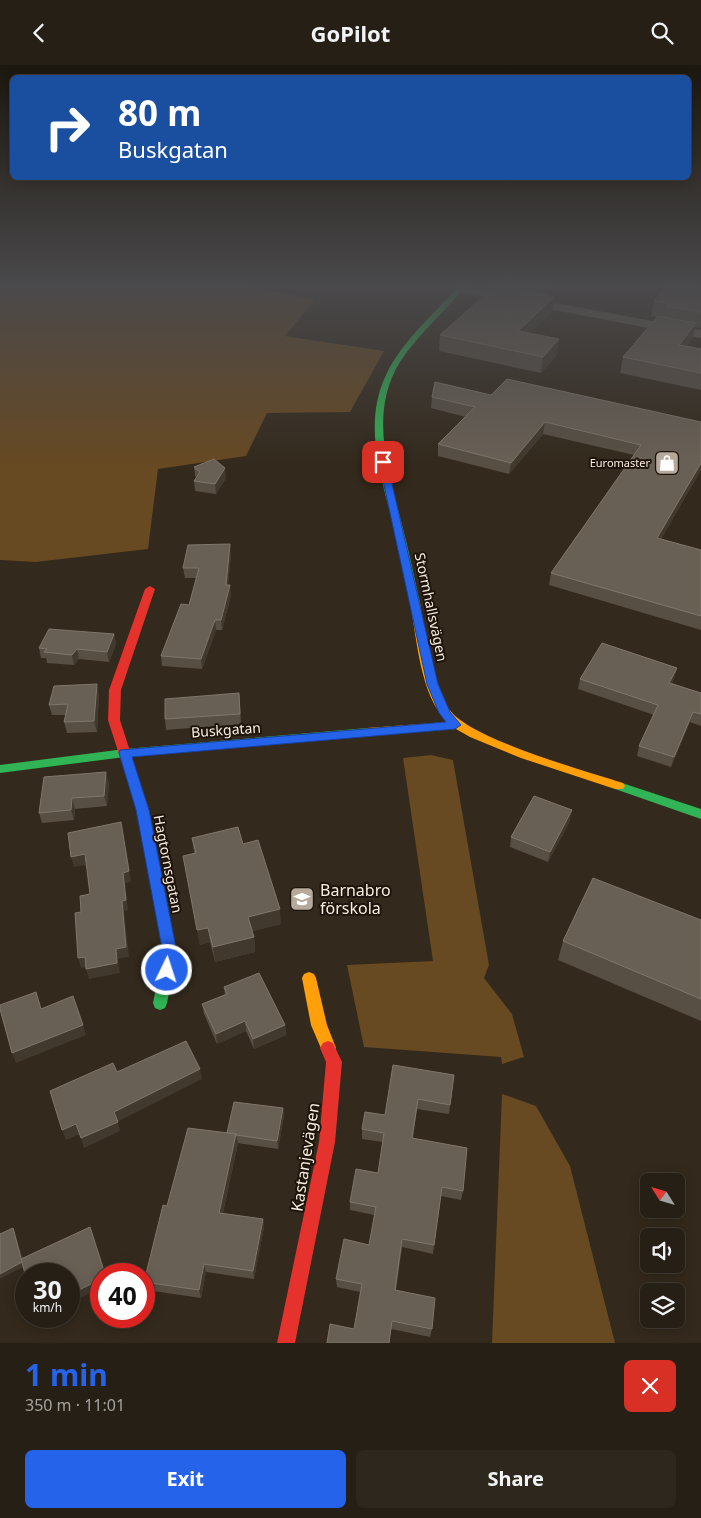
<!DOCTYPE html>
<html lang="en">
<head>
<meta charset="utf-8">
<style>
  body { margin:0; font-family:"Noto Sans",sans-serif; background:#2e271e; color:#f1f3f6; height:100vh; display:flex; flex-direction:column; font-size:19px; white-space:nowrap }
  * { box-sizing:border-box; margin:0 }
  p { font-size:16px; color:#a4a2a0 }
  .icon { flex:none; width:28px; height:28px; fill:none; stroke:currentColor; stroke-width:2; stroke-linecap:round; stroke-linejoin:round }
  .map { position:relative; height:1278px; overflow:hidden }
  .details { display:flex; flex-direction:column; background:#261f15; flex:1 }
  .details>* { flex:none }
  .hud { position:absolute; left:10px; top:10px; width:681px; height:105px; border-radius:8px; box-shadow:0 2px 12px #0003,0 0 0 1px #423d34; background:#1a4fa0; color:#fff; overflow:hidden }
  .needle { width:32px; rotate:307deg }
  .fabs { position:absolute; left:640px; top:1108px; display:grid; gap:10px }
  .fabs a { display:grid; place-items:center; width:45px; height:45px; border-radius:8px; background:#261f15; box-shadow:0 2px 12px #0003,0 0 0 1px #423d34; font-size:25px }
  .speed { position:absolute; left:15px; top:1198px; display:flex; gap:10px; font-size:25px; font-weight:700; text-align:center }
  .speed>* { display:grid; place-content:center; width:65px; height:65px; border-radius:50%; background:#261f15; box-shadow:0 2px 12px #0003,0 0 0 1px #423d34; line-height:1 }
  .speed small { font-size:12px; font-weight:400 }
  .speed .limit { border:8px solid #d22; background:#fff; color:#111 }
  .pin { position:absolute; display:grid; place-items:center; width:42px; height:42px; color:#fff; margin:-21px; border-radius:10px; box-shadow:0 2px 8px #0006 }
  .me { position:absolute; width:55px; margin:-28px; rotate:4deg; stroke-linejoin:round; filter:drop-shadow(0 0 4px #0008) }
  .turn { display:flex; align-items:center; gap:18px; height:105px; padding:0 25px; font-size:22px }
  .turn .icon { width:65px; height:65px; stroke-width:2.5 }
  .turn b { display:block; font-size:35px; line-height:42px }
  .round { display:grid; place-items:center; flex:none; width:52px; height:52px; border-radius:8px; background:#2e271e }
  .head { display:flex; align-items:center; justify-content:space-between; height:85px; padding:0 25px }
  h1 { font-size:30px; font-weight:700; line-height:38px; color:#2563eb }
  .action { display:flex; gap:10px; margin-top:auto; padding:10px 25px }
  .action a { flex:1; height:58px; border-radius:8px; background:#2563eb; color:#fff; font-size:20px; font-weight:700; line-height:58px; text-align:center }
  .action a+a { background:#2e271e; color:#f1f3f6 }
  header { display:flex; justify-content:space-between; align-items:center; height:65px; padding:0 25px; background:#261f15; font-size:22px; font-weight:700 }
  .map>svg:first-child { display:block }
  .green { fill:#674922 }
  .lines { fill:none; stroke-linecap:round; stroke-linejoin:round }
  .street { fill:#6a6258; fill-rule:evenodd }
  .fast { fill:#30b455; fill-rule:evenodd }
  .slow { fill:#ff9f0a; fill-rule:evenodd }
  .jam { fill:#e5322d; fill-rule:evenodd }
  .wall { fill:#574f44 }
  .shaded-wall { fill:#41392d }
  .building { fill:#696055; stroke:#80766a }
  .route { fill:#2563eb; stroke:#184099 }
  .labels { text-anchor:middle; stroke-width:4; stroke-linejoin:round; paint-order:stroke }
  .far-poi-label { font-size:11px; fill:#faeee0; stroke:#1d140b; text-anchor:end }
  .street-label { font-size:14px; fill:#faeee0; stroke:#1d140b }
  .near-poi-label { font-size:16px; fill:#faeee0; stroke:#1d140b; text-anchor:start }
  .near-street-label { font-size:16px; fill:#faeee0; stroke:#1d140b }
</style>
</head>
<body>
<header><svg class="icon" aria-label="back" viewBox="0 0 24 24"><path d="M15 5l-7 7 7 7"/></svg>GoPilot<svg class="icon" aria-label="search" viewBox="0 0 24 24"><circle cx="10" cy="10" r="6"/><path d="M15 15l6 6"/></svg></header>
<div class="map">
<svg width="701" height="1278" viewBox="0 0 701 1278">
  <rect width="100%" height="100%" fill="#33291c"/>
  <!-- green -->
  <g class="green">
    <path d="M 0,222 L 251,222 L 315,235 L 285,271 L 384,286 L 350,347 L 267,348 L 246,391 L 158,404 L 148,484 L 36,497 L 0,495 Z"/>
    <path d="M 431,690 L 453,695 L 489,900 L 484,913 L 512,949 L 524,992 L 502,999 L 501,992 L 364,982 L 347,900 L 433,896 L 403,693 Z"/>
    <path d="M 502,1029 L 536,1041 L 570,1101 L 615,1278 L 492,1278 Z"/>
  </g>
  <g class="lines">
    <!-- street -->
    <path class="street" d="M 456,222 L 469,222 L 701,265 L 701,273 L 460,227 L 456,226 Z"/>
    <!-- fast -->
    <g class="fast">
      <path d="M 458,222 L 465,222 C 444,248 418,269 400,297 C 368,349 389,406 402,460 C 409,486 414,512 420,538 L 415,541 L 410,538 C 405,513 400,488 394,463 C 382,414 362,360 386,310 C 402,276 433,250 458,222 Z"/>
      <path d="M 367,663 L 373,667 L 371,670 L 125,692 L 0,708 L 0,700 L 125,684 Z"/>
      <path d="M 130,701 L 134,702 L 136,705 L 149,745 L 177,888 L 167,938 L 165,943 L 160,945 L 155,943 L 153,938 L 163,888 L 137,745 L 124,705 L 126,702 Z"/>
      <path d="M 619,717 L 701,744 L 701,754 L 615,724 L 613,721 L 615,718 Z"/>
    </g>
    <!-- slow -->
    <g class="slow">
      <path d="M 415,535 L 420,538 C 426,571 430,617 449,644 C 469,674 586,706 623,718 L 625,721 L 623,724 L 615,724 L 521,693 L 470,672 L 456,664 L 367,671 L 363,670 L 361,667 L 367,663 L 447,657 C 420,630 417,574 410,538 Z"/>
      <path d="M 309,907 L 314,909 L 316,913 L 327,960 L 336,983 L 333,988 L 328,990 L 323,988 L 311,960 L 302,913 L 304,909 Z"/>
    </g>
    <!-- jam -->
    <g class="jam">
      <path d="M 150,521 L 155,524 L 121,625 L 120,655 L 136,705 L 134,708 L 126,708 L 124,705 L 108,655 L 109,625 L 145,524 Z"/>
      <path d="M 328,976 L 333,978 L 342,997 L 335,1077 L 295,1278 L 277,1278 L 319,1077 L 326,997 L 320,983 L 323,978 Z"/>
    </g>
  </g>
  <!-- wall -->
  <g class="wall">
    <path d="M 515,222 L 556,222 L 548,231 L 554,232 L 552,247 L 529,268 L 557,290 L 541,308 L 439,286 L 440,270 L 515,224 Z"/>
    <path d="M 701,222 L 701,263 L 695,262 L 693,273 L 686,281 L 701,284 L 701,325 L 620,308 L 623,292 L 657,252 L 651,251 L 654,236 Z"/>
    <path d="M 491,330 L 701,357 L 701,405 L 661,474 L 701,485 L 701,565 L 549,520 L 551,508 L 634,390 L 543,369 L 509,409 L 438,391 L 438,379 L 466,352 L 431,343 L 432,332 Z"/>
    <path d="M 194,402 L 226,413 L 216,429 L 195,426 L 194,416 L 197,412 L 195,411 Z"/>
    <path d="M 231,489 L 228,520 L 231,530 L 222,565 L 216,565 L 202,604 L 162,601 L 161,591 L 189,540 L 197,513 L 185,513 L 183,503 Z"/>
    <path d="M 114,569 L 116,579 L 109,597 L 79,594 L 74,600 L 47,598 L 46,593 L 41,593 L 39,583 Z"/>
    <path d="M 677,603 L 674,613 L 672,618 L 701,628 L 701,661 L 690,657 L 671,702 L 637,691 L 639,681 L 654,650 L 578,624 L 580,614 Z"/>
    <path d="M 99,629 L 97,667 L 67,668 L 64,657 L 66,650 L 52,650 L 49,640 Z"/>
    <path d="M 240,639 L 241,659 L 166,665 L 165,654 Z"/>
    <path d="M 109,717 L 107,741 L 75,744 L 74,755 L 42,758 L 39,748 Z"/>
    <path d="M 570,756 L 548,797 L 510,782 L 511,772 Z"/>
    <path d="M 192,773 L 243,779 L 281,859 L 252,866 L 254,872 L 255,887 L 215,897 L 210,877 L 200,880 L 186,806 L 194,788 Z"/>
    <path d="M 701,855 L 701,956 L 558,895 L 563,876 Z"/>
    <path d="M 224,922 L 285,960 L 286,970 L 254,984 L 246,966 L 217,979 L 204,949 L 202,939 L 225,930 Z"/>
    <path d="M 454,1010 L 449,1049 L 417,1044 L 413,1073 L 463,1126 L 461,1135 L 441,1131 L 433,1189 L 402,1182 L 396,1225 L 432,1264 L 430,1272 L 391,1264 L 389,1278 L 327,1278 L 354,1264 L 360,1227 L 337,1222 L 336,1214 L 369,1180 L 374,1150 L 350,1145 L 350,1137 L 378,1108 L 383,1077 L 362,1074 L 362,1064 Z"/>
    <path d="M 283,1043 L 284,1051 L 278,1084 L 238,1078 L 223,1148 L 263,1154 L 264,1162 L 254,1214 L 206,1207 L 201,1233 L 146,1225 L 144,1216 L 167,1141 L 227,1068 Z"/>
  </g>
  <!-- shaded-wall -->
  <g class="shaded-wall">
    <path d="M 545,222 L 556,222 L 544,234 Z"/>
    <path d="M 554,232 L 552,247 L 516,281 L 518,266 Z"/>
    <path d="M 696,258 L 693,273 L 675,296 L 679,280 Z"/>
    <path d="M 559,274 L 557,290 L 541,308 L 543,292 Z"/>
    <path d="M 545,357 L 543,369 L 509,409 L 511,398 Z"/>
    <path d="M 701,398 L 701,405 L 654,486 L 657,473 Z"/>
    <path d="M 225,403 L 226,413 L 216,429 L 215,419 Z"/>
    <path d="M 230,479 L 231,489 L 227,530 L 226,520 Z"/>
    <path d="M 230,520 L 231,530 L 222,565 L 221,555 Z"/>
    <path d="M 215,555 L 216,565 L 202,604 L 201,594 Z"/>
    <path d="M 114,569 L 116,579 L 109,597 L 107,587 Z"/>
    <path d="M 77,584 L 79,594 L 74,600 L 72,590 Z"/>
    <path d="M 677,603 L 674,613 L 667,628 L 669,618 Z"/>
    <path d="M 97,619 L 99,629 L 97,667 L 94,656 Z"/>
    <path d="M 693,647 L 690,657 L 671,702 L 674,692 Z"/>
    <path d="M 106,707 L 109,717 L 107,741 L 104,731 Z"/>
    <path d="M 72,733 L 75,744 L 74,755 L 71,745 Z"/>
    <path d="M 572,745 L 570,756 L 548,797 L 550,787 Z"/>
    <path d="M 121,757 L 131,817 L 125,818 L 128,845 L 124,846 L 129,892 L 118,894 L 120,908 L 89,914 L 86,904 L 116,884 L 122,836 L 123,808 Z"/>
    <path d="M 85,789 L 87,800 L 74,802 L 71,792 Z"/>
    <path d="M 280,844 L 281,859 L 250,867 L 248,852 Z"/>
    <path d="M 208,863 L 210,877 L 200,880 L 197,865 Z"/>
    <path d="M 254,872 L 255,887 L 215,897 L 213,882 Z"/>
    <path d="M 85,892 L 88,902 L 81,903 L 78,893 Z"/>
    <path d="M 245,956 L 246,966 L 217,979 L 216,969 Z"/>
    <path d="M 83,960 L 86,970 L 16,998 L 12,988 Z"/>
    <path d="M 285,960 L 286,970 L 254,984 L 253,974 Z"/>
    <path d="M 200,1004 L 202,1014 L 117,1057 L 114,1047 Z"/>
    <path d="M 283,1043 L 284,1051 L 278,1084 L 277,1076 Z"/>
    <path d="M 118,1057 L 120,1066 L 84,1083 L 81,1073 Z"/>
    <path d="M 76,1059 L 80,1069 L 66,1075 L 62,1065 Z"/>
    <path d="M 236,1069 L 238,1078 L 221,1156 L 219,1148 Z"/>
    <path d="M 263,1154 L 264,1162 L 254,1214 L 253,1206 Z"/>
    <path d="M 90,1162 L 93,1170 L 106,1209 L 105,1209 Z"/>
    <path d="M 13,1163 L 15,1167 L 25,1201 L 0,1214 L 0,1209 Z"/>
    <path d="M 204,1199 L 206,1207 L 201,1233 L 199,1225 Z"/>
    <path d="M 101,1214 L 101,1222 L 69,1239 L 69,1230 Z"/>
  </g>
  <!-- building -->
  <g class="building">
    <path d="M 494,222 L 504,222 L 554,232 L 518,266 L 559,274 L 543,292 L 440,270 Z"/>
    <path d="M 665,222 L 701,222 L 701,247 L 666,241 L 668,239 L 654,236 Z"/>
    <path d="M 658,251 L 696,258 L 679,280 L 701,284 L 701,308 L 623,292 Z"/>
    <path d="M 507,314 L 701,357 L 701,398 L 657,473 L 701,485 L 701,551 L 551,508 L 641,380 L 545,357 L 511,398 L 438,379 L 475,342 L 432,332 L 435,317 L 491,330 Z"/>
    <path d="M 214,394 L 225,403 L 215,419 L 194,416 L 200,407 L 194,402 Z"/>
    <path d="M 230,479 L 226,520 L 230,520 L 221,555 L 215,555 L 201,594 L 161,591 L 181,539 L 189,540 L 199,503 L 183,503 L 188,480 Z"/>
    <path d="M 49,564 L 114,569 L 107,587 L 77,584 L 72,590 L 44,587 L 47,584 L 39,583 Z"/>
    <path d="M 602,578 L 677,603 L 669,618 L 701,628 L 701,649 L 693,647 L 674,692 L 639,681 L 658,640 L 580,614 Z"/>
    <path d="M 97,619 L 94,656 L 64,657 L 68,639 L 49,640 L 54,621 Z"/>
    <path d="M 239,628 L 240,649 L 165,654 L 165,634 Z"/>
    <path d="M 106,707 L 104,731 L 72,733 L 71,745 L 39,748 L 44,712 Z"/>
    <path d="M 534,731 L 572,745 L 550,787 L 511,772 Z"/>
    <path d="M 121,757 L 129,806 L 123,808 L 126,835 L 122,836 L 126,882 L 116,884 L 117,898 L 86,904 L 85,892 L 78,893 L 75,848 L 81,847 L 80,831 L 90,829 L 85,789 L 71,792 L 68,768 Z"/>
    <path d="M 238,762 L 243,779 L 258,775 L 280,844 L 248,852 L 254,872 L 213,882 L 208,863 L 197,865 L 183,791 L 196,788 L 192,773 Z"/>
    <path d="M 593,813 L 701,855 L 701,934 L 563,876 Z"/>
    <path d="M 259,908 L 285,960 L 253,974 L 245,956 L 216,969 L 202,939 L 227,929 L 224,922 Z"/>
    <path d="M 36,927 L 41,944 L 73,931 L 83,960 L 12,988 L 0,944 L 0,940 Z"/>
    <path d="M 186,976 L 200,1004 L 114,1047 L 118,1057 L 81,1073 L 76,1059 L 62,1065 L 50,1026 L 113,998 L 117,1007 Z"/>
    <path d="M 393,1000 L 454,1010 L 450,1040 L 418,1034 L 412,1073 L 467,1083 L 463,1126 L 442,1122 L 434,1180 L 402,1174 L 395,1225 L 435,1233 L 432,1264 L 392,1256 L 389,1278 L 327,1278 L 330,1259 L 354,1264 L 362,1219 L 336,1214 L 344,1174 L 369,1180 L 376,1142 L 350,1137 L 356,1104 L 378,1108 L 384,1068 L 362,1064 L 365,1047 L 385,1050 Z"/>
    <path d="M 234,1037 L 283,1043 L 277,1076 L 236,1070 L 236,1069 L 227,1068 Z"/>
    <path d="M 188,1063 L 236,1069 L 219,1148 L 263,1154 L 253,1206 L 204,1199 L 199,1225 L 144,1217 L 163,1140 L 167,1141 Z"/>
    <path d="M 90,1162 L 105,1209 L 101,1209 L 101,1214 L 69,1230 L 69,1209 L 26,1209 L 26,1212 L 21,1194 Z"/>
    <path d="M 13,1163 L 22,1197 L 0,1209 L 0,1169 Z"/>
  </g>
  <!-- sky -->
  <linearGradient id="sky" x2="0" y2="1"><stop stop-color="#1c170f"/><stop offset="0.55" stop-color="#4a494b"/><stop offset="1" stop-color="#4a494b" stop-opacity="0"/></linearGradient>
  <rect width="701" height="401" fill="url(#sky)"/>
  <!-- route -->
  <path class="route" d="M 383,395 L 387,397 L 438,619 L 450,647 L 461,660 L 455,664 L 132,692 L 149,745 L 177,888 L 172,909 L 167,911 L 162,909 L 160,905 L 163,888 L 136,745 L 119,688 L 120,685 L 446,657 L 439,648 L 427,619 L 379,397 Z"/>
  <!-- icons -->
  <defs>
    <symbol id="shop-square" viewBox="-11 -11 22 22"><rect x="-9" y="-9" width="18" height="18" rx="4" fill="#b4a99b" stroke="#1d140b"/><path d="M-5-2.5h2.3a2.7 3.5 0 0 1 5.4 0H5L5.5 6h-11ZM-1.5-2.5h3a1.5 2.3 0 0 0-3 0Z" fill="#fff"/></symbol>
    <symbol id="school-square" viewBox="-11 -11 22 22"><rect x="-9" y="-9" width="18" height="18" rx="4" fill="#b4a99b" stroke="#1d140b"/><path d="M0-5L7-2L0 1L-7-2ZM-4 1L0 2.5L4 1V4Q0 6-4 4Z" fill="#fff"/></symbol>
  </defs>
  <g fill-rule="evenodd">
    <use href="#shop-square" x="653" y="384" width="28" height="28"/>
    <use href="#school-square" x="288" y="820" width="28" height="28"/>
  </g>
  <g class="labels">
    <!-- far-poi labels -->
    <g class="far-poi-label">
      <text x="650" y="402">Euromaster</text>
    </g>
    <!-- street labels -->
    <g class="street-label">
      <text transform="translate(431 542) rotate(78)" y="5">Stormhallsvägen</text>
      <text transform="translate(226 665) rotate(-4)" y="5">Buskgatan</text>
      <text transform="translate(168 799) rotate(79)" y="5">Hagtornsgatan</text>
    </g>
    <!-- near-poi labels -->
    <g class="near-poi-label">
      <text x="320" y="831">Barnabro<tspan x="320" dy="18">förskola</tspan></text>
    </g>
    <!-- near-street labels -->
    <g class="near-street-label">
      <text transform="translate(305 1092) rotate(-81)" y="6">Kastanjevägen</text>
    </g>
  </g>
</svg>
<div class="fabs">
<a><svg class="needle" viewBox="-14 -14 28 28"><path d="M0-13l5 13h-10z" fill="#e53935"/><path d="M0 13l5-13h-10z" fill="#a4a2a0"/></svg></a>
<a><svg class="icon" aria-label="sound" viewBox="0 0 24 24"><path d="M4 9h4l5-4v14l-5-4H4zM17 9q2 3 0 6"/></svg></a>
<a><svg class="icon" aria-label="layers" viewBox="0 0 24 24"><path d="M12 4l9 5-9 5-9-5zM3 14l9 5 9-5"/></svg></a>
</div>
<div class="speed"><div>30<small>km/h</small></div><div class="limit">40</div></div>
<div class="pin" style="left:383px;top:397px;background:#d93025"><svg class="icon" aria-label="arrive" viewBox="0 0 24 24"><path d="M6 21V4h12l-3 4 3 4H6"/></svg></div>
<svg class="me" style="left:167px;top:905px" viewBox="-20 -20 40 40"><circle r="17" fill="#2563eb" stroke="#fff" stroke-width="3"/><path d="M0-11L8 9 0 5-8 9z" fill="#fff"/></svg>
<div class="hud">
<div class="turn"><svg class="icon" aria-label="right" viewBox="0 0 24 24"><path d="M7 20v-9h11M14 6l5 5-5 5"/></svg><div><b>80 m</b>Buskgatan</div></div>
</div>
</div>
<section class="details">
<div class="head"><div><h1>1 min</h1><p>350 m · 11:01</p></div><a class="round" style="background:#d93025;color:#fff"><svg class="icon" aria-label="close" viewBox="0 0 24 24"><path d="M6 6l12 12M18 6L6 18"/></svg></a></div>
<div class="action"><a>Exit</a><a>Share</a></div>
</section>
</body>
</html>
